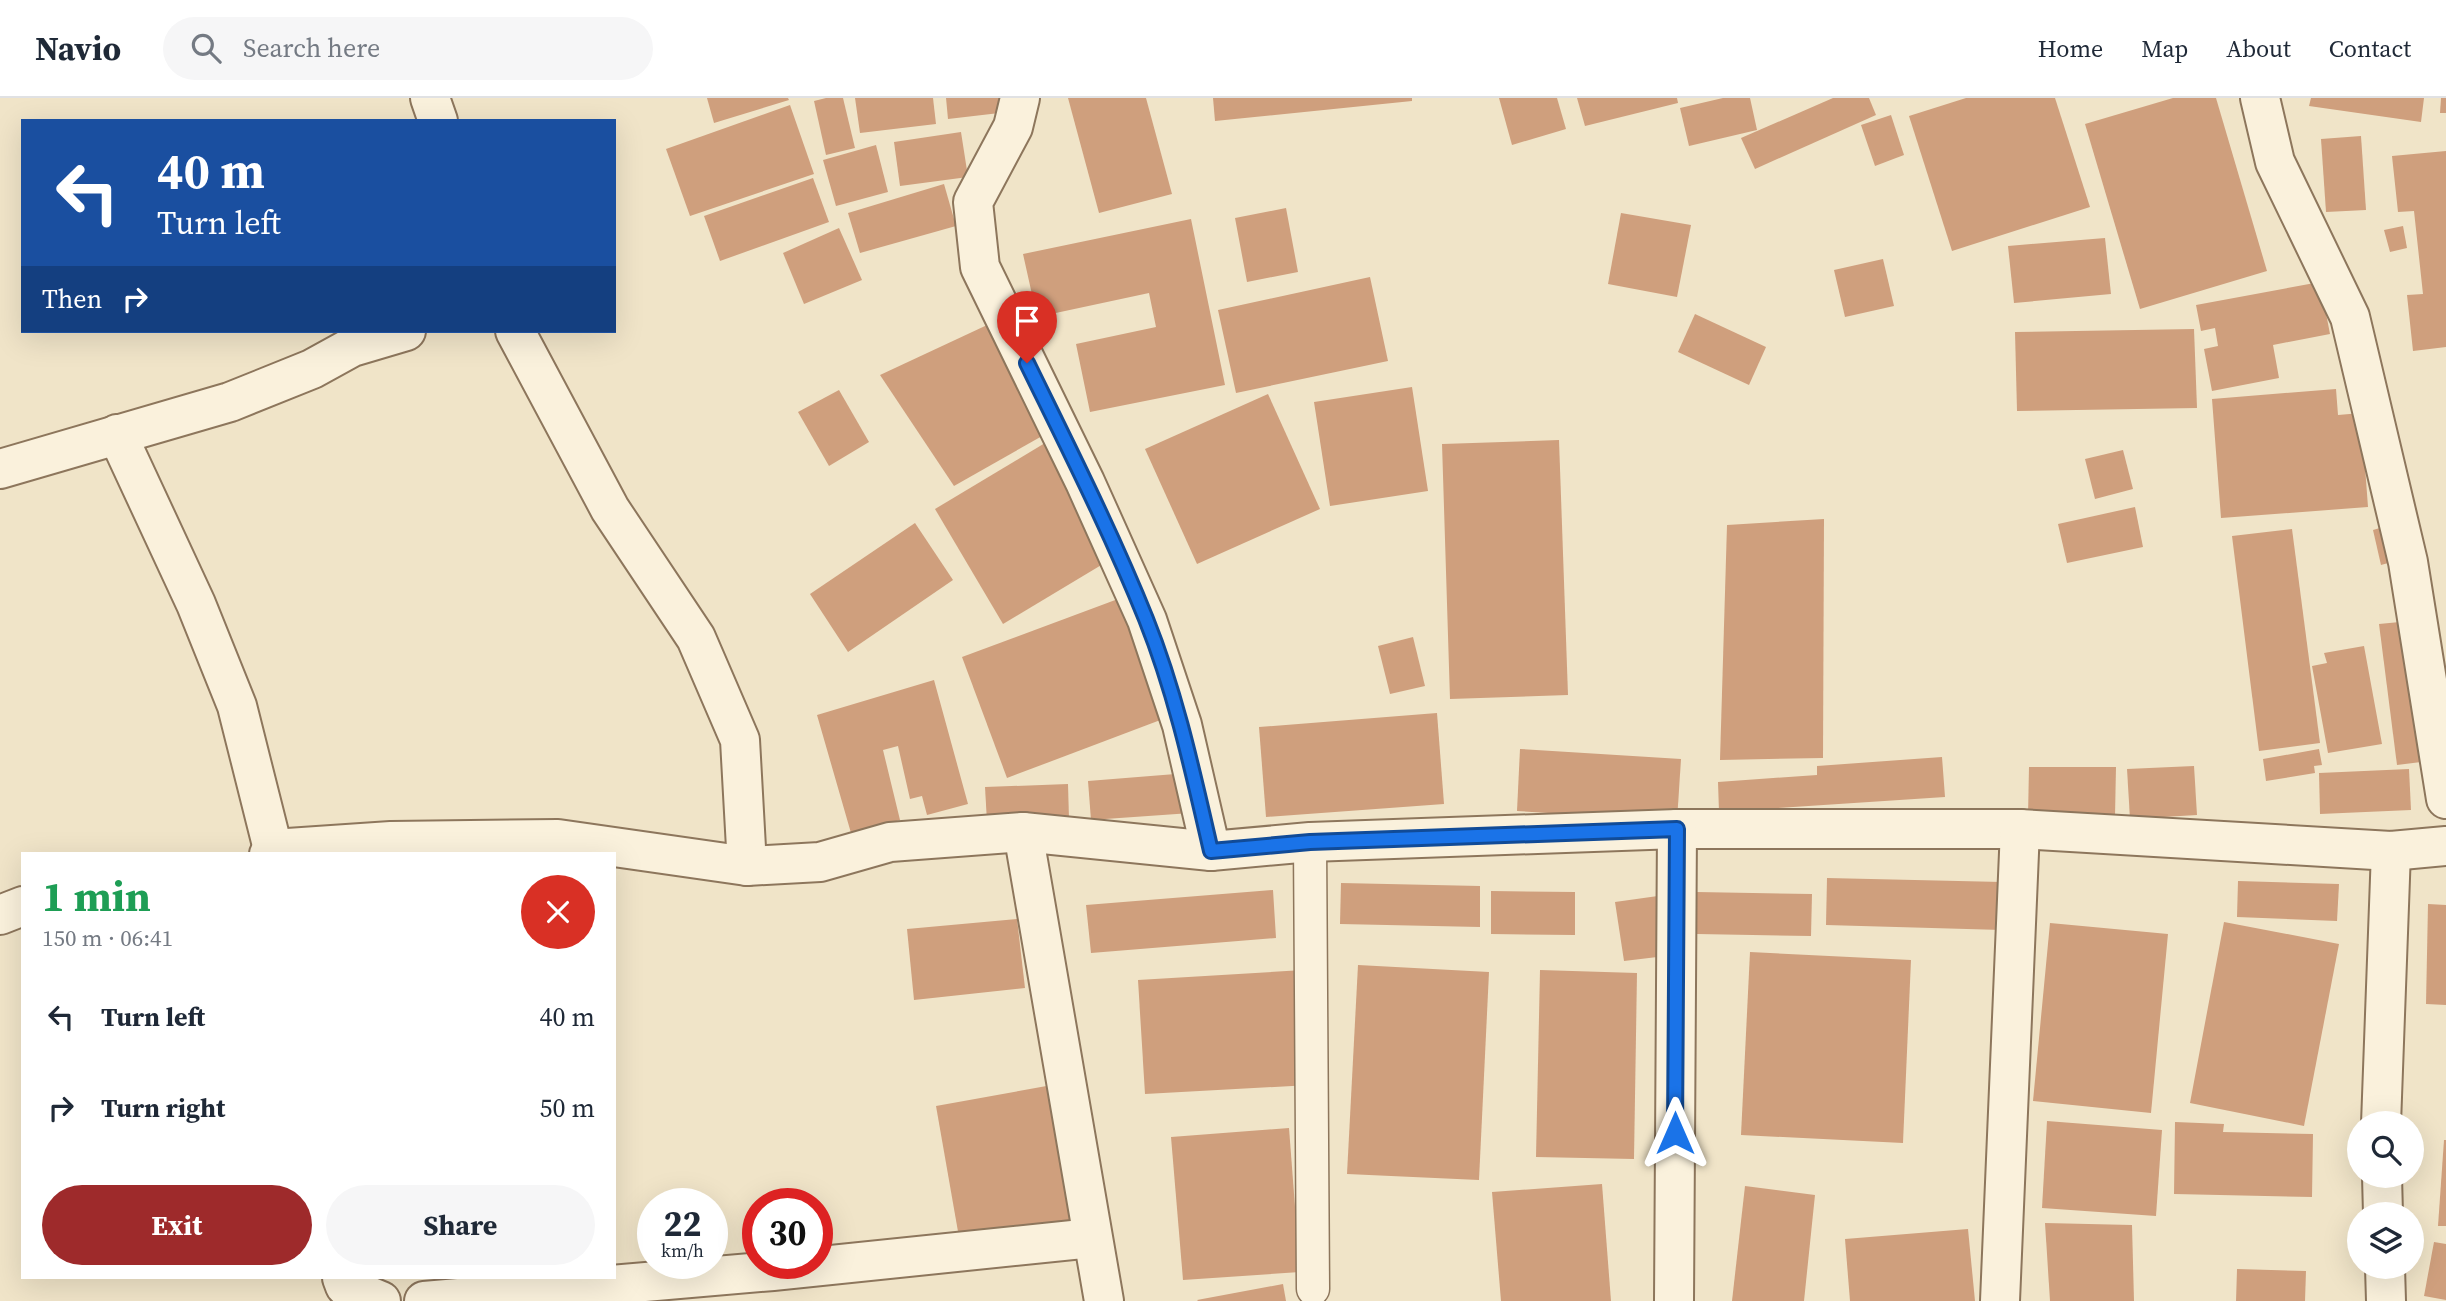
<!DOCTYPE html>
<html lang="en">
<head>
<meta charset="utf-8">
<style>
  body { margin:0; font-family:"Source Serif 4",serif; background:#f6f6f7; color:#1f2937; height:100vh; display:flex; flex-direction:column; font-size:26px; white-space:nowrap }
  * { box-sizing:border-box; margin:0 }
  p { font-size:23px; color:#747a83 }
  .icon { flex:none; width:38px; height:38px; fill:none; stroke:currentColor; stroke-width:2; stroke-linecap:round; stroke-linejoin:round }
  .map { position:relative; flex:1; overflow:hidden }
  .drawer { position:absolute; left:21px; top:754px; width:595px; height:427px; display:flex; flex-direction:column; background:#fff; border-radius:0px; box-shadow:0 7px 28px #0002 }
  .drawer>* { flex:none }
  .hud { position:absolute; left:21px; top:21px; width:595px; height:214px; border-radius:0px; box-shadow:0 7px 28px #0002; background:#1a4fa0; color:#fff; overflow:hidden }
  .fabs { position:absolute; left:2347px; top:1013px; display:grid; gap:14px }
  .fabs a { display:grid; place-items:center; width:77px; height:77px; border-radius:50%; background:#fff; box-shadow:0 7px 28px #0002; font-size:35px }
  .speed { position:absolute; left:637px; top:1090px; display:flex; gap:14px; font-size:35px; font-weight:700; text-align:center }
  .speed>* { display:grid; place-content:center; width:91px; height:91px; border-radius:50%; background:#fff; box-shadow:0 7px 28px #0002; line-height:1 }
  .speed small { font-size:18px; font-weight:400 }
  .speed .limit { border:10px solid #d22; background:#fff; color:#111 }
  .pin { position:absolute; display:grid; place-items:center; width:60px; height:60px; color:#fff; margin:-72px -30px; border-radius:50% 50% 50% 0; rotate:-45deg; box-shadow:0 0 7px #0007 }
  .pin .icon { rotate:45deg }
  .me { position:absolute; width:77px; margin:-38px; rotate:0deg; stroke-linejoin:round; filter:drop-shadow(0 0 5px #0008) }
  .turn { display:flex; align-items:center; gap:24px; height:147px; padding:0 21px; font-size:32px }
  .turn .icon { width:91px; height:91px; stroke-width:2.5 }
  .turn b { display:block; font-size:49px; line-height:60px }
  .then { display:flex; align-items:center; height:66px; padding:0 21px; background:#0003; gap:14px; font-size:26px }
  .round { display:grid; place-items:center; flex:none; width:74px; height:74px; border-radius:37px; background:#f6f6f7 }
  .summary { display:flex; align-items:center; justify-content:space-between; height:119px; padding:0 21px }
  h1 { font-size:42px; font-weight:700; line-height:52px; color:#1e9e55 }
  .primary-button { display:flex; gap:14px; margin-top:auto; padding:14px 21px }
  .primary-button a { flex:1; height:80px; border-radius:42px; background:#9e2a2b; color:#fff; font-size:28px; font-weight:700; line-height:80px; text-align:center }
  .primary-button a+a { background:#f6f6f7; color:#1f2937 }
  ul { padding:0; list-style:none }
  li { display:flex; align-items:center; gap:21px; height:91px; padding:0 21px }
  li div { flex:1 }
  li b { display:block; font-size:26px }
  li em { font-style:normal }
  header { display:flex; align-items:center; gap:42px; box-sizing:border-box; height:98px; padding:0 35px; background:#fff; border-bottom:2px solid #e0e1e3 }
  header strong { font-size:33px }
  nav { display:flex; gap:38px; margin-inline-start:auto; font-size:24px }
  .search { width:490px; height:63px; background:#f6f6f7; display:flex; align-items:center; gap:18px; box-sizing:border-box; padding:0 24px; border-radius:38px; color:#747a83; font-size:26px }
  .map>svg:first-child { display:block }
  .building { fill:#cf9f7d }
  .lines { fill:none; stroke-linecap:round; stroke-linejoin:round }
  .service-casing { stroke:#8d765c; stroke-width:35 }
  .minor-casing { stroke:#8d765c; stroke-width:42 }
  .service { stroke:#faf1dc; stroke-width:32 }
  .minor { stroke:#faf1dc; stroke-width:38 }
  .route-casing { stroke:#114b97; stroke-width:18 }
  .route { stroke:#1a73e8; stroke-width:12 }
</style>
</head>
<body>
<header>
<strong>Navio</strong>
<div class="search"><svg class="icon" aria-label="search" viewBox="0 0 24 24"><circle cx="10" cy="10" r="6"/><path d="M15 15l6 6"/></svg>Search here</div>
<nav><a>Home</a><a>Map</a><a>About</a><a>Contact</a></nav>
</header>
<div class="map">
<svg width="2446" height="1203" viewBox="0 0 2446 1203">
  <rect width="100%" height="100%" fill="#f0e4c8"/>
  <!-- building -->
  <g class="building">
    <path d="M 707,0 L 788,0 L 789,2 L 714,25 Z"/>
    <path d="M 826,0 L 843,0 L 855,50 L 826,57 L 814,3 Z"/>
    <path d="M 855,0 L 933,0 L 936,26 L 860,35 Z"/>
    <path d="M 946,0 L 1006,0 L 1008,14 L 948,21 Z"/>
    <path d="M 1068,0 L 1146,0 L 1172,96 L 1099,115 Z"/>
    <path d="M 1213,0 L 1412,0 L 1412,3 L 1215,23 Z"/>
    <path d="M 1499,0 L 1557,0 L 1566,31 L 1512,47 Z"/>
    <path d="M 1577,0 L 1677,0 L 1678,5 L 1585,28 Z"/>
    <path d="M 1723,0 L 1750,0 L 1757,32 L 1689,48 L 1680,10 Z"/>
    <path d="M 1833,0 L 1869,0 L 1876,17 L 1755,71 L 1741,40 Z"/>
    <path d="M 1966,0 L 2055,0 L 2090,109 L 1952,153 L 1909,18 Z"/>
    <path d="M 2173,0 L 2216,0 L 2267,173 L 2140,211 L 2085,26 Z"/>
    <path d="M 2311,0 L 2424,0 L 2421,24 L 2309,8 Z"/>
    <path d="M 2441,0 L 2446,0 L 2446,15 L 2440,15 Z"/>
    <path d="M 790,7 L 814,76 L 690,118 L 666,51 Z"/>
    <path d="M 1891,17 L 1904,57 L 1875,68 L 1861,27 Z"/>
    <path d="M 961,34 L 968,79 L 900,88 L 894,44 Z"/>
    <path d="M 2361,38 L 2366,112 L 2326,114 L 2321,41 Z"/>
    <path d="M 876,47 L 888,94 L 836,108 L 823,62 Z"/>
    <path d="M 2446,53 L 2446,249 L 2413,253 L 2407,197 L 2423,196 L 2414,113 L 2398,114 L 2392,58 Z"/>
    <path d="M 813,80 L 829,124 L 720,163 L 704,118 Z"/>
    <path d="M 944,86 L 956,128 L 860,155 L 848,115 Z"/>
    <path d="M 1286,110 L 1298,174 L 1247,184 L 1235,120 Z"/>
    <path d="M 1621,115 L 1691,127 L 1677,199 L 1608,186 Z"/>
    <path d="M 1191,121 L 1225,287 L 1090,314 L 1076,246 L 1156,229 L 1149,195 L 1037,219 L 1023,156 Z"/>
    <path d="M 2403,128 L 2407,150 L 2390,154 L 2384,132 Z"/>
    <path d="M 839,130 L 862,182 L 804,206 L 783,155 Z"/>
    <path d="M 2105,140 L 2111,196 L 2014,205 L 2008,148 Z"/>
    <path d="M 1883,161 L 1894,208 L 1845,219 L 1834,172 Z"/>
    <path d="M 1370,179 L 1388,263 L 1236,295 L 1218,212 Z"/>
    <path d="M 2320,184 L 2330,236 L 2273,247 L 2279,280 L 2212,293 L 2204,251 L 2218,248 L 2215,230 L 2201,233 L 2196,207 Z"/>
    <path d="M 1695,216 L 1766,249 L 1749,287 L 1678,254 Z"/>
    <path d="M 1000,221 L 1051,333 L 954,388 L 880,277 Z"/>
    <path d="M 2194,231 L 2197,310 L 2017,313 L 2015,234 Z"/>
    <path d="M 1412,289 L 1428,393 L 1330,408 L 1314,304 Z"/>
    <path d="M 2336,291 L 2338,317 L 2361,315 L 2368,409 L 2221,420 L 2212,301 Z"/>
    <path d="M 839,292 L 869,344 L 829,368 L 798,314 Z"/>
    <path d="M 1268,296 L 1320,411 L 1197,466 L 1145,351 Z"/>
    <path d="M 1559,342 L 1568,597 L 1450,601 L 1442,346 Z"/>
    <path d="M 1045,345 L 1113,460 L 1003,526 L 935,411 Z"/>
    <path d="M 2123,352 L 2133,391 L 2095,401 L 2085,361 Z"/>
    <path d="M 2135,409 L 2143,449 L 2067,465 L 2058,426 Z"/>
    <path d="M 1824,421 L 1823,660 L 1720,662 L 1727,427 Z"/>
    <path d="M 915,425 L 953,482 L 848,554 L 810,496 Z"/>
    <path d="M 2390,427 L 2399,462 L 2381,467 L 2373,432 Z"/>
    <path d="M 2292,431 L 2320,645 L 2259,653 L 2232,438 Z"/>
    <path d="M 1126,498 L 1171,618 L 1007,680 L 962,559 Z"/>
    <path d="M 2410,523 L 2429,663 L 2397,667 L 2379,526 Z"/>
    <path d="M 1413,539 L 1425,588 L 1390,596 L 1378,548 Z"/>
    <path d="M 2364,548 L 2382,646 L 2328,655 L 2312,568 L 2327,565 L 2324,555 Z"/>
    <path d="M 934,582 L 968,706 L 927,717 L 922,698 L 910,701 L 898,648 L 883,652 L 900,722 L 851,735 L 817,617 Z"/>
    <path d="M 1437,615 L 1444,706 L 1266,719 L 1259,629 Z"/>
    <path d="M 1520,651 L 1681,661 L 1677,723 L 1517,713 Z"/>
    <path d="M 2319,651 L 2322,667 L 2314,668 L 2315,675 L 2266,683 L 2263,661 Z"/>
    <path d="M 1942,659 L 1945,699 L 1719,714 L 1718,684 L 1817,677 L 1817,668 Z"/>
    <path d="M 2194,668 L 2197,717 L 2130,721 L 2127,671 Z"/>
    <path d="M 2029,669 L 2116,669 L 2115,718 L 2028,718 Z"/>
    <path d="M 2409,671 L 2411,712 L 2320,716 L 2319,675 Z"/>
    <path d="M 1188,675 L 1191,715 L 1091,722 L 1088,683 Z"/>
    <path d="M 1068,686 L 1069,721 L 987,724 L 985,689 Z"/>
    <path d="M 1827,780 L 2002,784 L 2002,832 L 1826,827 Z"/>
    <path d="M 2238,783 L 2339,786 L 2337,823 L 2237,819 Z"/>
    <path d="M 1341,785 L 1480,788 L 1480,829 L 1340,826 Z"/>
    <path d="M 1273,792 L 1276,840 L 1091,855 L 1086,807 Z"/>
    <path d="M 1491,793 L 1575,794 L 1575,837 L 1491,836 Z"/>
    <path d="M 1697,794 L 1812,796 L 1811,838 L 1697,836 Z"/>
    <path d="M 1665,797 L 1674,857 L 1624,863 L 1615,804 Z"/>
    <path d="M 2428,806 L 2446,807 L 2446,907 L 2426,906 Z"/>
    <path d="M 1017,821 L 1025,890 L 914,902 L 907,831 Z"/>
    <path d="M 2224,824 L 2339,846 L 2304,1028 L 2190,1005 Z"/>
    <path d="M 2050,825 L 2168,836 L 2151,1015 L 2033,1003 Z"/>
    <path d="M 1750,854 L 1911,862 L 1903,1045 L 1741,1037 Z"/>
    <path d="M 1358,867 L 1489,874 L 1479,1082 L 1347,1076 Z"/>
    <path d="M 1303,872 L 1310,987 L 1145,996 L 1138,882 Z"/>
    <path d="M 1540,872 L 1637,875 L 1634,1061 L 1536,1059 Z"/>
    <path d="M 1052,987 L 1077,1124 L 960,1145 L 936,1008 Z"/>
    <path d="M 2047,1023 L 2162,1032 L 2156,1118 L 2042,1110 Z"/>
    <path d="M 2175,1024 L 2224,1026 L 2223,1034 L 2313,1036 L 2312,1099 L 2174,1096 Z"/>
    <path d="M 1289,1030 L 1300,1174 L 1183,1182 L 1171,1039 Z"/>
    <path d="M 2444,1042 L 2446,1042 L 2446,1128 L 2438,1128 Z"/>
    <path d="M 1602,1086 L 1611,1203 L 1501,1203 L 1492,1094 Z"/>
    <path d="M 1745,1088 L 1815,1097 L 1804,1203 L 1732,1203 Z"/>
    <path d="M 2045,1125 L 2132,1127 L 2134,1203 L 2050,1203 Z"/>
    <path d="M 1968,1131 L 1975,1203 L 1850,1203 L 1845,1141 Z"/>
    <path d="M 2434,1144 L 2446,1146 L 2446,1202 L 2424,1198 Z"/>
    <path d="M 2237,1171 L 2306,1173 L 2305,1203 L 2236,1203 Z"/>
    <path d="M 1283,1186 L 1286,1203 L 1198,1203 L 1197,1202 Z"/>
  </g>
  <g class="lines">
    <defs>
      <path id="service" d="M 1310,744 L 1313,1191"/>
      <g id="minor">
        <path d="M 430,0 L 438,23"/>
        <path d="M 1020,0 L 1013,29 L 973,104 L 980,169 L 1085,384 L 1147,522 L 1182,627 L 1211,753"/>
        <path d="M 2260,0 L 2275,64 L 2350,219 L 2408,464 L 2446,701"/>
        <path d="M 515,233 L 610,411 L 696,540 L 740,642 L 747,768"/>
        <path d="M 117,336 L 196,506 L 237,608 L 273,751"/>
        <path d="M 0,371 L 230,304 L 312,271 L 352,249 L 406,233"/>
        <path d="M 1023,734 L 1104,1203"/>
        <path d="M 269,756 L 273,751 L 391,743 L 558,741 L 747,768 L 820,764 L 890,744 L 1023,734 L 1211,753 L 1310,744 L 1677,731 L 2020,731 L 2391,753 L 2446,748"/>
        <path d="M 0,817 L 23,808"/>
        <path d="M 2381,1026 L 2391,753"/>
        <path d="M 2382,1078 L 2383,1116"/>
        <path d="M 2385,1169 L 2386,1203"/>
        <path d="M 342,1180 L 345,1188 L 381,1203"/>
        <path d="M 424,1203 L 773,1173 L 1092,1140"/>
        <path d="M 1674,1203 L 1677,731"/>
        <path d="M 2000,1203 L 2020,731"/>
      </g>
    </defs>
    <!-- service casing -->
    <use href="#service" class="service-casing"/>
    <!-- minor casing -->
    <use href="#minor" class="minor-casing"/>
    <!-- service -->
    <use href="#service" class="service"/>
    <!-- minor -->
    <use href="#minor" class="minor"/>
  </g>
  <g class="lines">
    <defs>
      <path id="route" d="M 1027,265 C 1068,349 1111,434 1146,521 C 1176,596 1193,675 1211,753 L 1310,744 L 1677,731 L 1675,1035"/>
    </defs>
    <!-- route casing -->
    <use href="#route" class="route-casing"/>
    <!-- route -->
    <use href="#route" class="route"/>
  </g>
</svg>
<div class="fabs">
<a><svg class="icon" aria-label="search" viewBox="0 0 24 24"><circle cx="10" cy="10" r="6"/><path d="M15 15l6 6"/></svg></a>
<a><svg class="icon" aria-label="layers" viewBox="0 0 24 24"><path d="M12 4l9 5-9 5-9-5zM3 14l9 5 9-5"/></svg></a>
</div>
<div class="speed"><div>22<small>km/h</small></div><div class="limit">30</div></div>
<div class="pin" style="left:1027px;top:265px;background:#d93025"><svg class="icon" aria-label="arrive" viewBox="0 0 24 24"><path d="M6 21V4h12l-3 4 3 4H6"/></svg></div>
<svg class="me" style="left:1675px;top:1035px" viewBox="-20 -20 40 40"><path d="M0-17L14 15 0 8-14 15z" fill="#1a73e8" stroke="#fff" stroke-width="4"/></svg>
<div class="hud">
<div class="turn"><svg class="icon" aria-label="left" viewBox="0 0 24 24"><path d="M17 20v-9H6M10 6l-5 5 5 5"/></svg><div><b>40 m</b>Turn left</div></div>
<div class="then">Then<svg class="icon" aria-label="right" viewBox="0 0 24 24"><path d="M7 20v-9h11M14 6l5 5-5 5"/></svg></div>
</div>
<section class="drawer">
<div class="summary"><div><h1>1 min</h1><p>150 m · 06:41</p></div><a class="round" style="background:#d93025;color:#fff"><svg class="icon" aria-label="close" viewBox="0 0 24 24"><path d="M6 6l12 12M18 6L6 18"/></svg></a></div>
<ul>
<li><svg class="icon" aria-label="left" viewBox="0 0 24 24"><path d="M17 20v-9H6M10 6l-5 5 5 5"/></svg><div><b>Turn left</b></div><em>40 m</em></li>
<li><svg class="icon" aria-label="right" viewBox="0 0 24 24"><path d="M7 20v-9h11M14 6l5 5-5 5"/></svg><div><b>Turn right</b></div><em>50 m</em></li>
</ul>
<div class="primary-button"><a>Exit</a><a>Share</a></div>
</section>
</div>
</body>
</html>
